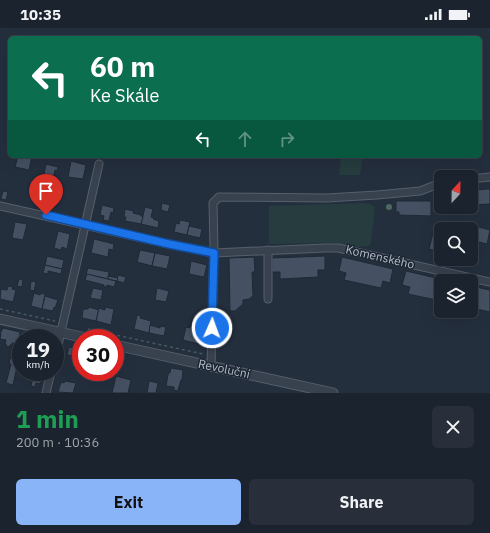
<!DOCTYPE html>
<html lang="en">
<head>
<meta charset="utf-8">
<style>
  body { margin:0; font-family:"IBM Plex Sans",sans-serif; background:#282f3a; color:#f1f3f6; height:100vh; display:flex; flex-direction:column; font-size:15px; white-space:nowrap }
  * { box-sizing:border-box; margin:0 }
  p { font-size:13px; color:#a0a4aa }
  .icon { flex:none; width:22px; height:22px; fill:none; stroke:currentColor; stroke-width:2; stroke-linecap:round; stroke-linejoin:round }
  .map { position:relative; height:365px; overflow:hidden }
  .sheet { display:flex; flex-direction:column; background:#1b232e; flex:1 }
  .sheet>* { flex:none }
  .top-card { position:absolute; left:8px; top:8px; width:474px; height:122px; border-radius:6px; box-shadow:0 4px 16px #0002,0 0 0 1px #39404a; background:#0b6e4f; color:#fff; overflow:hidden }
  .needle { width:26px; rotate:22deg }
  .fabs { position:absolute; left:434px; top:142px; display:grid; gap:8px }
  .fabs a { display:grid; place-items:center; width:44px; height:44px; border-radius:6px; background:#1b232e; box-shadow:0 4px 16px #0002,0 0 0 1px #39404a; font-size:20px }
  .speed { position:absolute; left:12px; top:301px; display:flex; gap:8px; font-size:20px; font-weight:700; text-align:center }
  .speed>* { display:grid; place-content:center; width:52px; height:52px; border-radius:50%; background:#1b232e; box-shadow:0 4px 16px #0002,0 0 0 1px #39404a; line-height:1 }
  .speed small { font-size:10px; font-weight:400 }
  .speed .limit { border:6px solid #d22; background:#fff; color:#111 }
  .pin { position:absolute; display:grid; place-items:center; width:34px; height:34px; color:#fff; margin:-41px -17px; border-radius:50% 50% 50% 0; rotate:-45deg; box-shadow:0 0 4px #0007 }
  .pin .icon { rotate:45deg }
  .me { position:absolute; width:44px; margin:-22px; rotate:2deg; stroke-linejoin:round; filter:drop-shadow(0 0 3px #0008) }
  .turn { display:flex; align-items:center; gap:14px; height:84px; padding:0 16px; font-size:18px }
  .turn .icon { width:52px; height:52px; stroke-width:2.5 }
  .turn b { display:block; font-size:28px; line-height:34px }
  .lanes { display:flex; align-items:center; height:38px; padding:0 16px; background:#0003; justify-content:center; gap:20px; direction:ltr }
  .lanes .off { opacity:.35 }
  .round { display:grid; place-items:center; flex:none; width:42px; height:42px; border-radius:6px; background:#282f3a }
  .head { display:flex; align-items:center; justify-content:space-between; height:68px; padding:0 16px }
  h1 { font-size:24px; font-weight:700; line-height:30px; color:#1e9e55 }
  .primary-button { display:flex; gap:8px; margin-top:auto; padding:8px 16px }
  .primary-button a { flex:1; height:46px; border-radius:6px; background:#8ab4f8; color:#111; font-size:16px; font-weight:700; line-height:46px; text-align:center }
  .primary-button a+a { background:#282f3a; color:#f1f3f6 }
  .status { display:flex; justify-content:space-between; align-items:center; height:28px; padding:0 20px; background:#1b232e; direction:ltr }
  .status svg { height:11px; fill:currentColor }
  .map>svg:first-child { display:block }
  .green { fill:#263c3f }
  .building { fill:#455162; stroke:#1f2835 }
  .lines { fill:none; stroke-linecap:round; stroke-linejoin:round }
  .minor-casing { stroke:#565f6c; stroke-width:9 }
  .tertiary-casing { stroke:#565f6c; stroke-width:11 }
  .path { stroke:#44595c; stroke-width:1.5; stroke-dasharray:3 3; stroke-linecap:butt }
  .minor { stroke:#38414e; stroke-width:7 }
  .tertiary { stroke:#38414e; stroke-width:9 }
  .tree { fill:#4b6a5d }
  .route-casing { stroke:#114b97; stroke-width:10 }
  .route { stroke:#1a73e8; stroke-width:7 }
  .labels { text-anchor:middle; stroke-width:3; stroke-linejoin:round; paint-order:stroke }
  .street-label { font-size:12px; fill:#b4bcc9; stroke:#1d2633 }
</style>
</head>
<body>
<div class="status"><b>10:35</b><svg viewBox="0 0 49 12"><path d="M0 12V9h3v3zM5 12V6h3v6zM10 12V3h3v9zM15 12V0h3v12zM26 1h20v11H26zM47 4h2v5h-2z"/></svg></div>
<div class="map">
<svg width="490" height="365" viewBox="0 0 490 365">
  <rect width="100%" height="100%" fill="#242f3e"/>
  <!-- green -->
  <g class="green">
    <path d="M 341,128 L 363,128 L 360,147 L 339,147 Z"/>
    <path d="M 364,175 L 370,176 L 375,179 L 371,214 L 369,218 L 357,219 L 336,215 L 269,216 L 269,178 Z"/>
  </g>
  <!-- building -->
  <g class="building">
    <path d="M 18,128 L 26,129 L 26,128 L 32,128 L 29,142 L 15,139 Z"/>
    <path d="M 71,133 L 86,137 L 83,151 L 68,149 Z"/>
    <path d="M 46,136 L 58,139 L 57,143 L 55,142 L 54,148 L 44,146 Z"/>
    <path d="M 489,161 L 490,161 L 490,176 L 471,177 L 471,162 Z"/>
    <path d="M 3,163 L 8,164 L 6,172 L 1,171 Z"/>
    <path d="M 396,173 L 431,173 L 431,188 L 399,187 L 399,184 L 396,184 Z"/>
    <path d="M 162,175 L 170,177 L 168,184 L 161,182 Z"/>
    <path d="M 102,177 L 114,180 L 113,185 L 111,184 L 109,193 L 103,192 L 104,188 L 100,187 Z"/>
    <path d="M 145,179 L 153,181 L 151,189 L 154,190 L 153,191 L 159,193 L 158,200 L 141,196 Z"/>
    <path d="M 125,181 L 134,183 L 133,185 L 141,187 L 141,188 L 143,189 L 141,196 L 125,193 L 126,189 L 124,189 Z"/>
    <path d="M 180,192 L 190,194 L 187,207 L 174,204 L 176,195 L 179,196 Z"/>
    <path d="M 436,193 L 450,196 L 449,201 L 441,201 L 441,224 L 429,221 Z"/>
    <path d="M 15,194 L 27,196 L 23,212 L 12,210 Z"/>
    <path d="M 459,194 L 490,202 L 487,216 L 471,212 L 471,201 L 457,201 Z"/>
    <path d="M 189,198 L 202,201 L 200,210 L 187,207 Z"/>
    <path d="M 58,203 L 70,206 L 67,221 L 62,219 L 61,222 L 54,220 Z"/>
    <path d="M 94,211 L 114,216 L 113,222 L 109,221 L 108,229 L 91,225 Z"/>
    <path d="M 140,222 L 155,225 L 152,238 L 137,234 Z"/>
    <path d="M 155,225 L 170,228 L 167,241 L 152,238 Z"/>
    <path d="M 47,228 L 64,232 L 62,241 L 45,237 Z"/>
    <path d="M 325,228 L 325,242 L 318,242 L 318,249 L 280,251 L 280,244 L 272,244 L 272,230 Z"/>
    <path d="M 254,229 L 255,244 L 252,244 L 253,268 L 249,271 L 243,272 L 243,276 L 235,283 L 230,283 L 229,230 Z"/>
    <path d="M 342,229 L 393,241 L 390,255 L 383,253 L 381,260 L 344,252 L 346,245 L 339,243 Z"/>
    <path d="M 191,233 L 207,237 L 204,249 L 189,246 Z"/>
    <path d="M 45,237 L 62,241 L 61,246 L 48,243 L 48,246 L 43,245 Z"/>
    <path d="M 88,240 L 109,244 L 108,251 L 86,246 Z"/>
    <path d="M 406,243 L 449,253 L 441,253 L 441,273 L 408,266 L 410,259 L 402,257 Z"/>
    <path d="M 87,246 L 116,253 L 114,259 L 107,257 L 107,259 L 104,259 L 104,257 L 85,252 Z"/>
    <path d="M 118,247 L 126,249 L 124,255 L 117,253 Z"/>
    <path d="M 108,248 L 118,250 L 117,253 L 108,251 Z"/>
    <path d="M 19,251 L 23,252 L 22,259 L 17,258 Z"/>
    <path d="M 31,253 L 36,254 L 34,263 L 30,262 Z"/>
    <path d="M 8,258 L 13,259 L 12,261 L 16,262 L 13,274 L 0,271 L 1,261 L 7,262 Z"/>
    <path d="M 471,258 L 490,262 L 490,284 L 472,280 L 474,273 L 471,273 Z"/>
    <path d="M 93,260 L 103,262 L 101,272 L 90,270 Z"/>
    <path d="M 157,260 L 169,263 L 166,274 L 155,272 Z"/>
    <path d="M 34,265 L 40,267 L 41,265 L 45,266 L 42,281 L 31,278 Z"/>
    <path d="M 45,268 L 58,272 L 55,280 L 54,279 L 53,283 L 42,281 Z"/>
    <path d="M 89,279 L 99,282 L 96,293 L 82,290 L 83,282 L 85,281 L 88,281 Z"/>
    <path d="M 105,279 L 114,281 L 111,297 L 96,293 L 99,280 L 105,282 Z"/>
    <path d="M 137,287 L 141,288 L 140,290 L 151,293 L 149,305 L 134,301 Z"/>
    <path d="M 150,297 L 160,300 L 160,298 L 166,299 L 164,308 L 149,305 Z"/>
    <path d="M 190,298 L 197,300 L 196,302 L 205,304 L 203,312 L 200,311 L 199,316 L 183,312 L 186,299 L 190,300 Z"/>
    <path d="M 3,300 L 20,304 L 18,316 L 12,315 L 12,317 L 10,317 L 10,319 L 6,318 L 6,316 L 5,316 L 6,312 L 0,311 L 1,306 L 0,306 Z"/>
    <path d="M 69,319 L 80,322 L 78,331 L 73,330 L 74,328 L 67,327 Z"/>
    <path d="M 12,329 L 19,330 L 13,357 L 6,355 L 11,336 L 9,336 L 10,330 L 12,331 Z"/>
    <path d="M 171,340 L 183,342 L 182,352 L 181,352 L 178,362 L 177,363 L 174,362 L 174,359 L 166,358 L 168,347 L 169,344 L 170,345 Z"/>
    <path d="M 34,344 L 43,345 L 40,356 L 36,355 L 35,359 L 31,358 Z"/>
    <path d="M 116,348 L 131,352 L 128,365 L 112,365 Z"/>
    <path d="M 65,353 L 76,355 L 73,365 L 58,364 L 61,354 L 64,355 Z"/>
    <path d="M 149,353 L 158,355 L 156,365 L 147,365 Z"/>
  </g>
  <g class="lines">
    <defs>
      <g id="minor">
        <path d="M 471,151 L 490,149"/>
        <path d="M 0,178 L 169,216 L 214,225 L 325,220 L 338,220 L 490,254"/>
        <path d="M 268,222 L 268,271"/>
        <path d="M 55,330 L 99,136"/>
        <path d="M 211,338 L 214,221 L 213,175 L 219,169 L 327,170 L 377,167 L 420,163 L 441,155"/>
        <path d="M 46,365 L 51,344"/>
      </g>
      <g id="tertiary">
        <path d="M 0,291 L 86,310"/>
        <path d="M 115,317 L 333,365"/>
      </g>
    </defs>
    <!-- minor casing -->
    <use href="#minor" class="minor-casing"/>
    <!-- tertiary casing -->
    <use href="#tertiary" class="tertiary-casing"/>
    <!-- path -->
    <g class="path">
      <path d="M 0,281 L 55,293"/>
      <path d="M 88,301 L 203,326"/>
    </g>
    <!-- minor -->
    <use href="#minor" class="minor"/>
    <!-- tertiary -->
    <use href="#tertiary" class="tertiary"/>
  </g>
  <!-- trees -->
  <circle class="tree" cx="389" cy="179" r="3"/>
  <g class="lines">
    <defs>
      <path id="route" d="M 46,187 L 169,216 L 214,225 L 212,300"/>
    </defs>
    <!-- route casing -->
    <use href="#route" class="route-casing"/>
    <!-- route -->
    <use href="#route" class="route"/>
  </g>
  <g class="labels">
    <!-- street labels -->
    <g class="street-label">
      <text transform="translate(380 229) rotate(13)" y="4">Komenského</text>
      <text transform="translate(224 341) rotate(12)" y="4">Revoluční</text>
    </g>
  </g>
</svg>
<div class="fabs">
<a><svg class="needle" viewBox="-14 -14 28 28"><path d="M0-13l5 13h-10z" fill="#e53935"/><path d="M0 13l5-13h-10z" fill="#a0a4aa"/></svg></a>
<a><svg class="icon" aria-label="search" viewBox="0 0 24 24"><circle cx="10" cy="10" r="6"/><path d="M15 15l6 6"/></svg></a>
<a><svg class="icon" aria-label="layers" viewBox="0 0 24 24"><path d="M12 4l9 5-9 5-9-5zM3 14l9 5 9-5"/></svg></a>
</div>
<div class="speed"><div>19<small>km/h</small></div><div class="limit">30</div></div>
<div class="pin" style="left:46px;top:187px;background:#d93025"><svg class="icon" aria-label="arrive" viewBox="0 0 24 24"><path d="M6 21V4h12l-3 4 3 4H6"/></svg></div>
<svg class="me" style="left:212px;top:300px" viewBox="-20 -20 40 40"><circle r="17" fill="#1a73e8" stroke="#fff" stroke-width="3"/><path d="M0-11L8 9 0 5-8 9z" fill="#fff"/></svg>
<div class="top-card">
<div class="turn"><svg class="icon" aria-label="left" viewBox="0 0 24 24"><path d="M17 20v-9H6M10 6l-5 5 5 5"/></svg><div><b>60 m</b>Ke Skále</div></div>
<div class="lanes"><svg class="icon" aria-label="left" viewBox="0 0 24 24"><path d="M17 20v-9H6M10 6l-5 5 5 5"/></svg><svg class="icon off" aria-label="ahead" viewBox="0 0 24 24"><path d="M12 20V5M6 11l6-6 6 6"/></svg><svg class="icon off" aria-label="right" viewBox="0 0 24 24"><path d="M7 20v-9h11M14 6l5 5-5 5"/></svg></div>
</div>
</div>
<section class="sheet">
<div class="head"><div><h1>1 min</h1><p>200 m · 10:36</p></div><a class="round"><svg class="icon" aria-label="close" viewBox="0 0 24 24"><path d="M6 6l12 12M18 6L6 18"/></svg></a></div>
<div class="primary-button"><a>Exit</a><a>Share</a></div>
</section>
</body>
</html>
